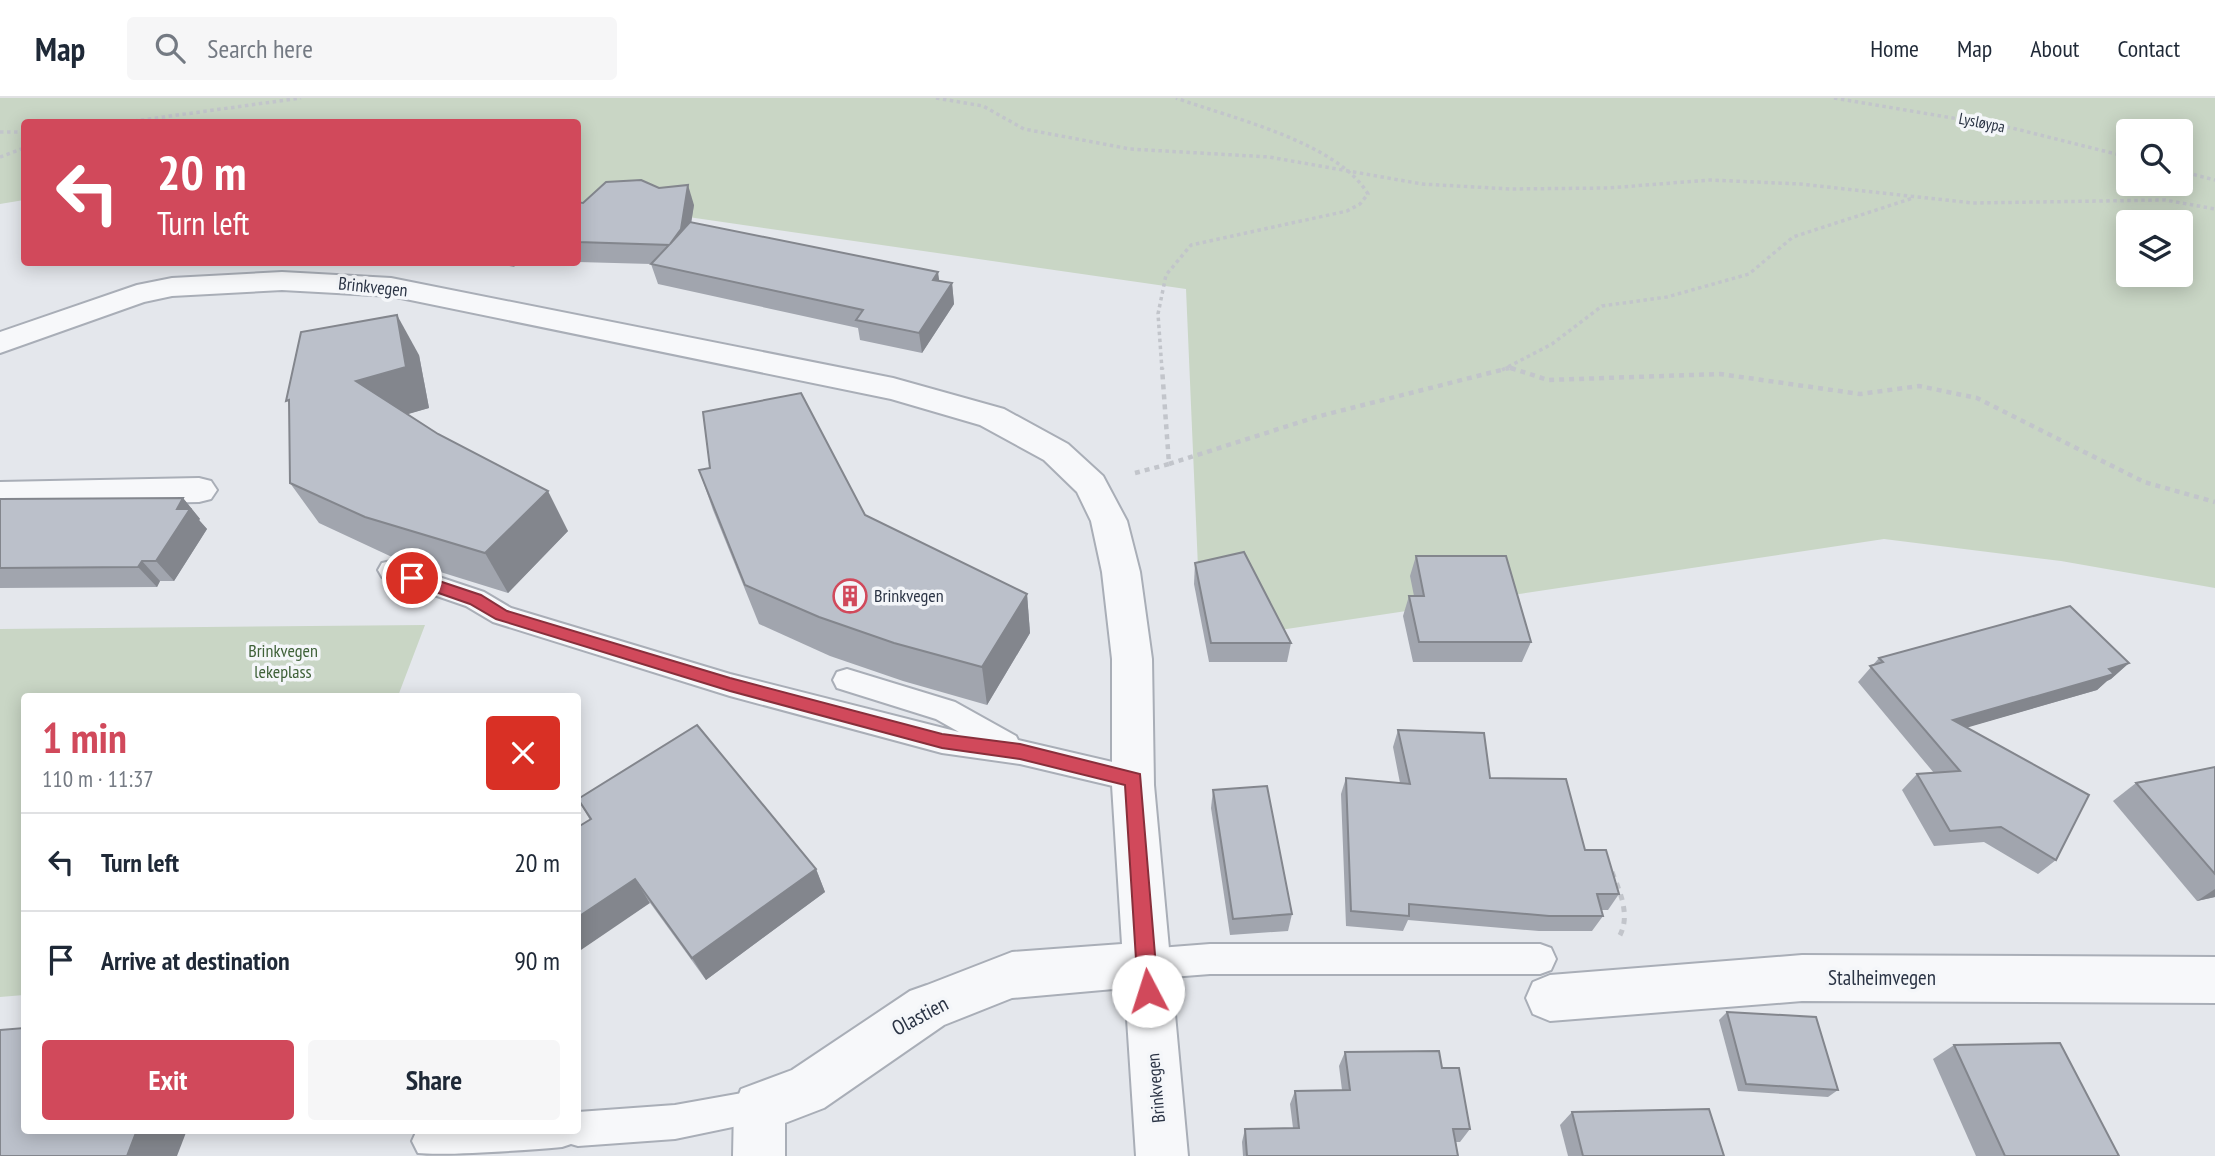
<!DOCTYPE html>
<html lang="en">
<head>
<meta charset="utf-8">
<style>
  body { margin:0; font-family:"PT Sans Narrow",sans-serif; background:#f6f6f7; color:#1f2937; height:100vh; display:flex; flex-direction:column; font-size:26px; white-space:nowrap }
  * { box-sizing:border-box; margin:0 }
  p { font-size:23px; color:#747a83 }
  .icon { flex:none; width:38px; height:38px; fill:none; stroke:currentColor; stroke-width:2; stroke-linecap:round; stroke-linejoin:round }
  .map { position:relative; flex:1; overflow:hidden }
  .drawer { position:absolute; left:21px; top:595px; width:560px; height:441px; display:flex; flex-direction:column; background:#fff; border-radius:7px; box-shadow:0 4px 18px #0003 }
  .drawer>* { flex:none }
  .guide { position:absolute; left:21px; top:21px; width:560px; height:147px; border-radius:7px; box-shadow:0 4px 18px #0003; background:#d1495b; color:#fff; overflow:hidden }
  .tools { position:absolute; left:2116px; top:21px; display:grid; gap:14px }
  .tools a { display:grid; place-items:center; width:77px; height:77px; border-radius:7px; background:#fff; box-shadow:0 4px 18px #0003; font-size:35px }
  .pin { position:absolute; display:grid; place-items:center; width:60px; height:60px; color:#fff; margin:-30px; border:4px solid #fff; border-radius:50%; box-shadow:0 2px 7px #0007 }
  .me { position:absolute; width:77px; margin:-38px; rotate:355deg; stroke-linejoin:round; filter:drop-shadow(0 0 5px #0008) }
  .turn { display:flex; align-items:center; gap:24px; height:147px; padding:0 21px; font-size:32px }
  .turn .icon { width:91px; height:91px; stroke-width:2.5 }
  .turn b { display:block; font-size:49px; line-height:60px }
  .round { display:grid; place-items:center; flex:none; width:74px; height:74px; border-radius:7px; background:#f6f6f7 }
  .headline { display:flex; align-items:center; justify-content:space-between; height:119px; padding:0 21px }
  h1 { font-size:42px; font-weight:700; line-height:52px; color:#d1495b }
  .primary-button { display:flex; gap:14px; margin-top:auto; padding:14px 21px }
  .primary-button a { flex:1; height:80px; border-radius:7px; background:#d1495b; color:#fff; font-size:28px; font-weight:700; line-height:80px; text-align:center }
  .primary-button a+a { background:#f6f6f7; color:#1f2937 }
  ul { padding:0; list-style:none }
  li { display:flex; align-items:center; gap:21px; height:98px; padding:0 21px; border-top:2px solid #e0e1e3 }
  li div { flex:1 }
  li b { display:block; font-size:26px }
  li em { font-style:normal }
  header { display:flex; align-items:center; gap:42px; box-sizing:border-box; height:98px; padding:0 35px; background:#fff; border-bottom:2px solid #e0e1e3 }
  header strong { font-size:33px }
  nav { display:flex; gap:38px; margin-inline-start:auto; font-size:24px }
  .search { width:490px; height:63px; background:#f6f6f7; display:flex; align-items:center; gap:18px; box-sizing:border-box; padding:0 24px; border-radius:7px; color:#747a83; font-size:26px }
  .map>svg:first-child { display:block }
  .green { fill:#c9d6c5; fill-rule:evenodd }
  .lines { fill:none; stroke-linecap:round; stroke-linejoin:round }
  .lane-casing { stroke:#a9aeb7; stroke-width:4 }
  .street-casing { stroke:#a9aeb7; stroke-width:4 }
  .path-far2 { stroke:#c2c5cb; stroke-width:3.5; stroke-dasharray:3.5 3.5; stroke-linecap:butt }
  .path-far1 { stroke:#c2c5cb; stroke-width:4.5; stroke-dasharray:5 5; stroke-linecap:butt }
  .path { stroke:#c2c5cb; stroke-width:5; stroke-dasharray:6 6; stroke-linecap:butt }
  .lane { fill:#f7f8fa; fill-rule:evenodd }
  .street { fill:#f7f8fa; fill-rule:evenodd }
  .wall { fill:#a1a5ae }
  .shaded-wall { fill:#83868d }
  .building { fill:#bbc0ca; stroke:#83868d; stroke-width:2 }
  .route { fill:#d1495b; stroke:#882f3b; stroke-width:2 }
  .labels { text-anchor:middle; stroke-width:7; stroke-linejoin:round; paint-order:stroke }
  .far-street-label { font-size:16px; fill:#2b3445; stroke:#f4f6f9 }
  .street-label { font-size:18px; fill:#2b3445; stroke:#f4f6f9 }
  .poi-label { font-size:18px; fill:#2b3445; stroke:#f4f6f9; text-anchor:start }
  .park-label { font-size:18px; fill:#3f6138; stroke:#f4f6f9 }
  .near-street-label { font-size:21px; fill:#2b3445; stroke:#f4f6f9 }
</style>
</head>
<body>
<header>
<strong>Map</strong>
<div class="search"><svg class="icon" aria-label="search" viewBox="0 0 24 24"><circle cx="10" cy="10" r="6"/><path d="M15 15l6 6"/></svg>Search here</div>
<nav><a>Home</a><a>Map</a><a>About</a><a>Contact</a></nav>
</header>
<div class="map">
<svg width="2215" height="1058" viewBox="0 0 2215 1058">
  <rect width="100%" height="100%" fill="#e4e7ec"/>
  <!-- green -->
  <g class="green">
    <path d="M 0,0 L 2215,0 L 2215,490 L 2061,463 L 1884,441 L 1247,537 L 1200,516 L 1186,191 L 578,103 L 578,24 L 24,24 L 24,102 L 0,106 ZM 2128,33 L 2180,33 L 2180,86 L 2128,86 ZM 2128,124 L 2180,124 L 2180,177 L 2128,177 Z"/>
    <path d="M 425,527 L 398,598 L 24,598 L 24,897 L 0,899 L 0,531 Z"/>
  </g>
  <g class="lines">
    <defs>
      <g id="lane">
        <path d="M 391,463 L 484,494 L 511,510 L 730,576 L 959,634 L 936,621 L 837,590 L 833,582 L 837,574 L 847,571 L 955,604 L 1016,638 L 1018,642 L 1134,669 L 1144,672 L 1148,681 L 1144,690 L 1134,693 L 1020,666 L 942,655 L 730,598 L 493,524 L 466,508 L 382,479 L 378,472 L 382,465 Z"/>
        <path d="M 1210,846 L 1540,846 L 1551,850 L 1556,861 L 1551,872 L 1540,876 L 1210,876 L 1146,881 L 1135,877 L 1130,866 L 1135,855 L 1146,851 Z"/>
        <path d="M 759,992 L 771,997 L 776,1009 L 771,1021 L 675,1041 L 578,1048 L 571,1046 L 562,1049 C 530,1052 444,1058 418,1055 L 412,1043 L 417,1032 L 578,1032 L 578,1014 L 675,1007 Z"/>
      </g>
      <g id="street">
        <path d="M 282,174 L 391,180 L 893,280 L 1004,311 L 1068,346 L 1103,378 L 1127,423 L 1140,474 L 1152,561 L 1154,687 L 1188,1058 L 1136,1058 L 1125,890 L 1012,900 L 944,927 L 824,1010 L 785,1025 L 785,1058 L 733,1058 L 734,1009 L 741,991 L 792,972 L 910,893 L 927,887 L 1012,854 L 1122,846 L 1112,687 L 1112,561 L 1102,474 L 1091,423 L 1077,394 L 1044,362 L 980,327 L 891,301 L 391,198 L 282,192 L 172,198 L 144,204 L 0,255 L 0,234 L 137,187 L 172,180 Z"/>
        <path d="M 199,380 L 211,383 L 217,392 L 211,401 L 199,404 L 0,408 L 0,384 Z"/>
        <path d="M 1802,857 L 2215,859 L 2215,905 L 1802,903 L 1550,923 L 1533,916 L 1526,900 L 1533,884 L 1550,877 Z"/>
      </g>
    </defs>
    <!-- lane casing -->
    <use href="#lane" class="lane-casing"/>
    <!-- street casing -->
    <use href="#street" class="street-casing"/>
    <!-- path-far2 -->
    <g class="path-far2">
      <path d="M 936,0 L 983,8 L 1024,31 L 1130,51 L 1269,59 L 1422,86 L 1510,91 L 1608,90 L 1710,82 L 1800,86 L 1973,105 L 2165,102 L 2215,111"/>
      <path d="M 1834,0 L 2012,30 L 2128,59"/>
      <path d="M 127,24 L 301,0"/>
      <path d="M 0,34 L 24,34"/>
      <path d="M 0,59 L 24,50"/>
      <path d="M 2180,73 L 2215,82"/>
      <path d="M 1510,270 L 1516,272"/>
      <path d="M 1162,272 L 1158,216 L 1166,177 L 1191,147 L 1347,113 L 1360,106 L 1368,96 C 1337,44 1231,20 1176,0"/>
      <path d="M 1502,272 L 1552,246 L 1602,208 L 1667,199 L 1749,176 L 1793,139 L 1913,100"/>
    </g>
    <!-- path-far1 -->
    <g class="path-far1">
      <path d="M 1511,270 L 1548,282 L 1720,276 L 1860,296 L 1919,288 L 1977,300 L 2144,384 L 2215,404"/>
      <path d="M 1169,366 L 1316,319 L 1509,270"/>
      <path d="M 1135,375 L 1169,366 L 1162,270"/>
    </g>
    <!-- path -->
    <path class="path" d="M 1612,774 C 1621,796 1632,821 1617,842"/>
    <!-- lane -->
    <use href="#lane" class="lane"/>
    <!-- street -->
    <use href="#street" class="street"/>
  </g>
  <!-- wall -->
  <g class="wall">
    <path d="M 578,104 L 583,105 L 694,107 L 691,124 L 952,185 L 954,206 L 922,255 L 860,242 L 858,230 L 658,186 L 651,166 L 578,164 Z"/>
    <path d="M 492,164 L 519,164 L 514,169 Z"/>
    <path d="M 419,257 L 429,310 L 407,316 L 568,433 L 508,495 L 392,459 L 319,425 L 290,385 Z"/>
    <path d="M 699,372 L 865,417 L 1027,496 L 1030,535 L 987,607 L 903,583 L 830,558 L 759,526 L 713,412 Z"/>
    <path d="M 183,400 L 200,421 L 199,422 L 207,431 L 174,483 L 160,483 L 157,489 L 0,490 L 0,401 Z"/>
    <path d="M 1416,458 L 1531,544 L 1522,564 L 1413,564 L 1403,518 L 1409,498 L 1414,498 L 1410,478 Z"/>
    <path d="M 1195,465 L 1291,545 L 1287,564 L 1209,564 L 1194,486 Z"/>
    <path d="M 1879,560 L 2129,565 L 2111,581 L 2107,583 L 2097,592 L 1967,629 L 2056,762 L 2038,776 L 1984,744 L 1934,748 L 1902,692 L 1917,676 L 1934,675 L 1858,584 Z"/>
    <path d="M 1398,632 L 1490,680 L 1585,752 L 1619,796 L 1608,812 L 1601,812 L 1603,818 L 1592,833 L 1539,833 L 1408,822 L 1403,833 L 1346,828 L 1341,696 L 1346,680 L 1400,685 L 1393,649 Z"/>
    <path d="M 2215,669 L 2215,799 L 2197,803 L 2113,703 L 2136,685 Z"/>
    <path d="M 1213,692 L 1292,816 L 1288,833 L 1230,837 L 1211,710 Z"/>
    <path d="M 578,702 L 816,771 L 825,794 L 706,882 L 590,722 Z"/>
    <path d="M 1727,914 L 1838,992 L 1828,999 L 1738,993 L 1719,922 Z"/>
    <path d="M 1954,947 L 2119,1058 L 1976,1058 L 1933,961 Z"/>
    <path d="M 1345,954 L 1442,970 L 1470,1031 L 1460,1044 L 1456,1044 L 1458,1058 L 1243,1058 L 1242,1044 L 1245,1031 L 1293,1030 L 1290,1006 L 1295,993 L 1342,992 L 1339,968 Z"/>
    <path d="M 1572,1014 L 1724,1058 L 1568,1058 L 1560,1027 Z"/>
  </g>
  <!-- shaded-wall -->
  <g class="shaded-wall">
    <path d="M 688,87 L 694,107 L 687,151 L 670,146 Z"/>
    <path d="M 938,174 L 941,194 L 933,182 Z"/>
    <path d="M 952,185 L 954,206 L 922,255 L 919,235 Z"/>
    <path d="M 397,217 L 419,257 L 429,310 L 381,324 L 356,283 Z"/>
    <path d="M 548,393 L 568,433 L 508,495 L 485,455 Z"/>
    <path d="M 183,400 L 200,421 L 199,422 L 207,431 L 174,483 L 156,463 L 177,411 Z"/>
    <path d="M 142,463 L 160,483 L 157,489 L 138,469 Z"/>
    <path d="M 1027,496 L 1030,535 L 987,607 L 982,569 Z"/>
    <path d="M 2129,565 L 2111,581 L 2107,583 L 2097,592 L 1938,638 L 1953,622 Z"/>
    <path d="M 816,771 L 825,794 L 706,882 L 692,860 Z"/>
    <path d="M 635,781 L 650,805 L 578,854 L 578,819 Z"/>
    <path d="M 2215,791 L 2215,799 L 2197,803 Z"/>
    <path d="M 137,1032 L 187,1032 L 177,1058 L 127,1058 Z"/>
  </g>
  <!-- building -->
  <g class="building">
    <path d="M 641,82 L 659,90 L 688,87 L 681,131 L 670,146 L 690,124 L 938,174 L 933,182 L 952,185 L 919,235 L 856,222 L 863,212 L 651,166 L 669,147 L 578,144 L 578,104 L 583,105 L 606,84 Z"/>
    <path d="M 397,217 L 406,269 L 356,283 L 438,336 L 548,393 L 485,455 L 365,419 L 290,385 L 289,302 L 286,303 L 301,234 Z"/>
    <path d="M 801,295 L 865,417 L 1027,496 L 982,569 L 894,545 L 819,519 L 745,487 L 699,372 L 710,370 L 703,314 Z"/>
    <path d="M 183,400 L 177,411 L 190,411 L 156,463 L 142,463 L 138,469 L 0,470 L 0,401 Z"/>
    <path d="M 1244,454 L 1291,545 L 1211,545 L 1195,465 Z"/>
    <path d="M 1416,458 L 1506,458 L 1531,544 L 1419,544 L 1409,498 L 1424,498 Z"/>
    <path d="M 2070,508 L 2129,565 L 2109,571 L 2114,576 L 1953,622 L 2089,697 L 2056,762 L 2001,729 L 1950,733 L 1917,676 L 1960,673 L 1870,568 L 1883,564 L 1879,560 Z"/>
    <path d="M 697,627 L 816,771 L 692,860 L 635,781 L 578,819 L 578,729 L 591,721 L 578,701 Z"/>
    <path d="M 1398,632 L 1484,635 L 1490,680 L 1566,681 L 1585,752 L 1606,752 L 1619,796 L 1597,796 L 1603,818 L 1549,818 L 1409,806 L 1409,818 L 1351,813 L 1346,680 L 1410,686 Z"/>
    <path d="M 2215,669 L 2215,776 L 2136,685 Z"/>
    <path d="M 1267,688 L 1292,816 L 1233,821 L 1213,692 Z"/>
    <path d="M 1727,914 L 1816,919 L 1838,992 L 1746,986 Z"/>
    <path d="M 24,930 L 24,1032 L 137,1032 L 127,1058 L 0,1058 L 0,932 Z"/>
    <path d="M 2060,945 L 2119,1058 L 2005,1058 L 1954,947 Z"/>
    <path d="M 1439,953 L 1442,970 L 1459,970 L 1470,1031 L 1453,1031 L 1458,1058 L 1247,1058 L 1245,1031 L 1299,1030 L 1295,993 L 1350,992 L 1345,954 Z"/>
    <path d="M 1709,1011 L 1724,1058 L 1583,1058 L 1572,1014 Z"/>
  </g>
  <!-- route -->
  <path class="route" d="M 412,474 L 481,497 L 507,513 L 730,580 L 942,636 L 1020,646 L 1140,676 L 1158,893 L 1155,900 L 1148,903 L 1141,900 L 1138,893 L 1125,687 L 1020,661 L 942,650 L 730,593 L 496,521 L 470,506 L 407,484 L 407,476 Z"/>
  <!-- icons -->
  <defs>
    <symbol id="building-ring" viewBox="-11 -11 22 22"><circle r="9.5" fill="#f4f6f9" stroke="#d1495b" stroke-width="1.5"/><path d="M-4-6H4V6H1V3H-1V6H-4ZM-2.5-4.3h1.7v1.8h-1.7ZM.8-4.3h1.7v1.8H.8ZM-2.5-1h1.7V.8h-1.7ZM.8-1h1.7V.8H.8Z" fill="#d1495b"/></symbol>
  </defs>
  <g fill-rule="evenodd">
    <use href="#building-ring" x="831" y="479" width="38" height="38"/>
  </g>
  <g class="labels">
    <!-- far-street labels -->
    <g class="far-street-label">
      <text transform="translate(1982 24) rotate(11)" y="6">Lysløypa</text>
    </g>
    <!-- street labels -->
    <g class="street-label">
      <text transform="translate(373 189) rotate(6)" y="6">Brinkvegen</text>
      <text transform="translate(1156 990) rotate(-95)" y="6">Brinkvegen</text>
    </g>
    <!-- poi labels -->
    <g class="poi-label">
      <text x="874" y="504">Brinkvegen</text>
    </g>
    <!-- park labels -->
    <g class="park-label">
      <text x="283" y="559">Brinkvegen<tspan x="283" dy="21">lekeplass</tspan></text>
    </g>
    <!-- near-street labels -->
    <g class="near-street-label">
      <text x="1882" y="887">Stalheimvegen</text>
      <text transform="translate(920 918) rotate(-28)" y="7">Olastien</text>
    </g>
  </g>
</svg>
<div class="tools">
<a><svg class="icon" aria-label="search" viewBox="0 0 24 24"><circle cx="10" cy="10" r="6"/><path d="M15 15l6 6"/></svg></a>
<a><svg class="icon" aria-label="layers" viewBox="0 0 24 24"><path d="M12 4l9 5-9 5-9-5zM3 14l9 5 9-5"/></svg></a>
</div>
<div class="pin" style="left:412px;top:480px;background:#d93025"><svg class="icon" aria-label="arrive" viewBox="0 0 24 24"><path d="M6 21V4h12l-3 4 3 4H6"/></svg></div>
<svg class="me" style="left:1148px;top:893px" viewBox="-20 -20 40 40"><circle r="19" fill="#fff"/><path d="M0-13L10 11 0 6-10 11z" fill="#d1495b"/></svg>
<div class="guide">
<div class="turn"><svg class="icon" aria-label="left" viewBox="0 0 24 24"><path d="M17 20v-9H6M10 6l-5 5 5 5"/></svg><div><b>20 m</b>Turn left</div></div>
</div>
<section class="drawer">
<div class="headline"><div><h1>1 min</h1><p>110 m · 11:37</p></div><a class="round" style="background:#d93025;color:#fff"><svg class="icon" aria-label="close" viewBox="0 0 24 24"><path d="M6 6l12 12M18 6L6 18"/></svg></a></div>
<ul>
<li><svg class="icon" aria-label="left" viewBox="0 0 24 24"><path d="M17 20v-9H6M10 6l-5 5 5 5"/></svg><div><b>Turn left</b></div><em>20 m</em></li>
<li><svg class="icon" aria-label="arrive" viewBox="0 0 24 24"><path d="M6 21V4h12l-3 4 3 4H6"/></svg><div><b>Arrive at destination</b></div><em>90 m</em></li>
</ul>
<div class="primary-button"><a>Exit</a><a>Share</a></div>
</section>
</div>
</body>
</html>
